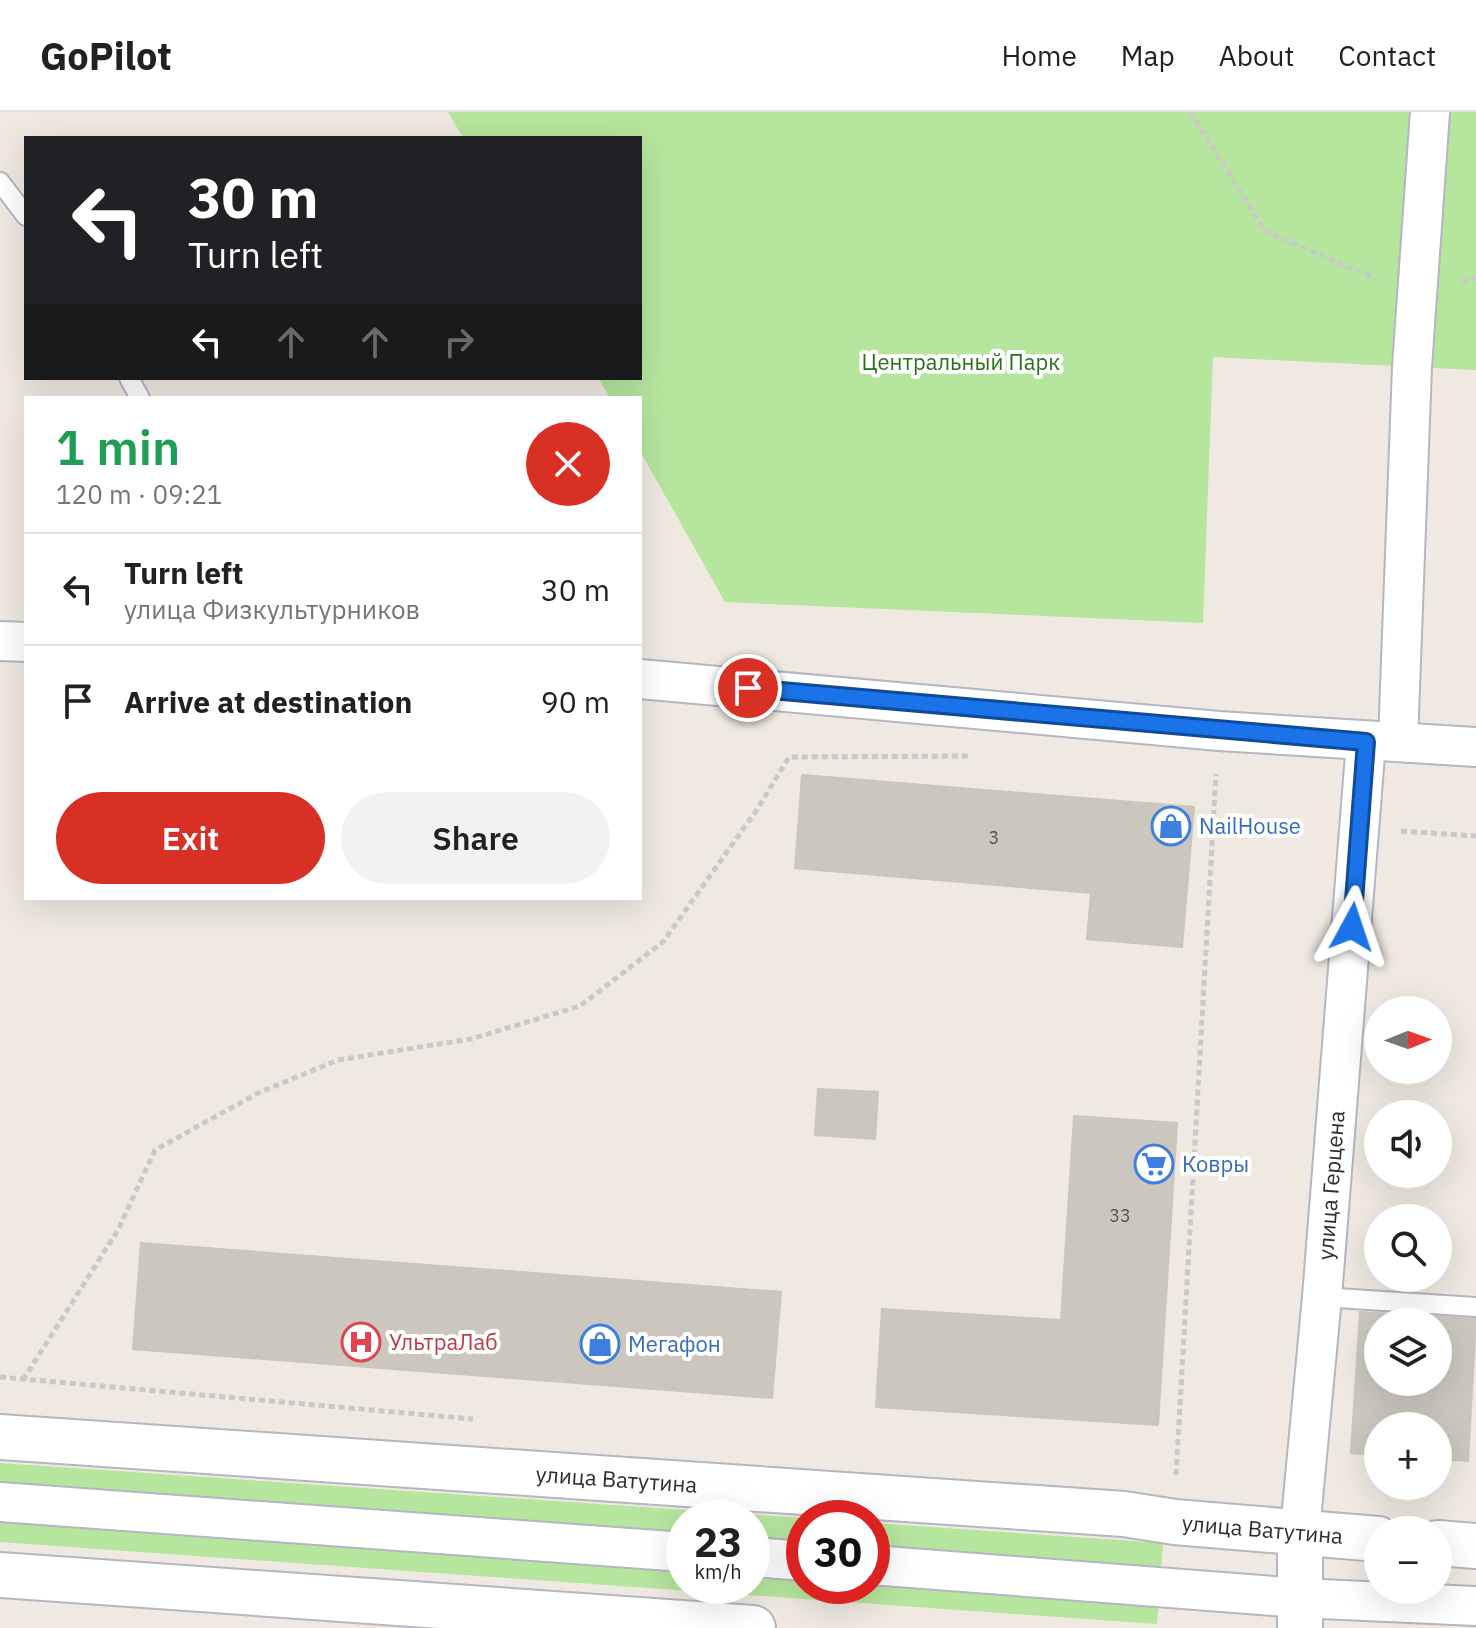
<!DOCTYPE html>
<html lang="en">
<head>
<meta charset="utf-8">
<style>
  body { margin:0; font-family:"IBM Plex Sans",sans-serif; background:#f2f2f2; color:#202124; height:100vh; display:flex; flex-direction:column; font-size:30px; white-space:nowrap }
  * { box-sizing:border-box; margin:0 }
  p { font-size:26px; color:#757577 }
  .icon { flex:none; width:44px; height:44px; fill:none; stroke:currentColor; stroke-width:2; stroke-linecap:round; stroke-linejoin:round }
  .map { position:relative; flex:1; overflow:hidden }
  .drawer { position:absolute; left:24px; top:284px; width:618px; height:504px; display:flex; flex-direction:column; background:#fff; border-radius:0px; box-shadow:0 8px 32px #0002 }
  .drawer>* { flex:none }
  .banner { position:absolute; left:24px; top:24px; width:618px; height:244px; border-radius:0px; box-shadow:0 8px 32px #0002; background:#202124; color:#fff; overflow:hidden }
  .needle { width:52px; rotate:89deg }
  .tools { position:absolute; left:1364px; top:884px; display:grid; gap:16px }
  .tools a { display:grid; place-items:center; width:88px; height:88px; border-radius:50%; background:#fff; box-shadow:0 8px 32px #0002; font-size:40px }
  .speed { position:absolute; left:666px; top:1388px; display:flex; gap:16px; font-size:40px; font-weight:700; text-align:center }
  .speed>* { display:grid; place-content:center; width:104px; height:104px; border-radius:50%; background:#fff; box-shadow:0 8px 32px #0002; line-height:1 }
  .speed small { font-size:20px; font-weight:400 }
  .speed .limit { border:12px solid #d22; background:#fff; color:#111 }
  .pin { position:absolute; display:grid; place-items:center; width:68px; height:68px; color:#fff; margin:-34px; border:4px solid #fff; border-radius:50%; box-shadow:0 2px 8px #0007 }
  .me { position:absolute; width:88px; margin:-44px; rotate:5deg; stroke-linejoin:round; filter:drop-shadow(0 0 6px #0008) }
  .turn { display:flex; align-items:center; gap:28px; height:168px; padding:0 32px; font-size:36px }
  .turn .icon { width:104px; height:104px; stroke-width:2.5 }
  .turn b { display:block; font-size:56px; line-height:68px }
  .lanes { display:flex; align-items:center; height:76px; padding:0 32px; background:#0003; justify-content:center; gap:40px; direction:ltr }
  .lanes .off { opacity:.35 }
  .round { display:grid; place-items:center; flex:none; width:84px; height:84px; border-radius:42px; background:#f2f2f2 }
  .headline { display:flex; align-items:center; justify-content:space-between; height:136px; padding:0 32px }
  h1 { font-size:48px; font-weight:600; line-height:60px; color:#1e9e55 }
  .primary-button { display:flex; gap:16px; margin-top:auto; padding:16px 32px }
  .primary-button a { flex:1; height:92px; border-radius:48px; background:#d93025; color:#fff; font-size:32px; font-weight:600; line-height:92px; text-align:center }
  .primary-button a+a { background:#f2f2f2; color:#202124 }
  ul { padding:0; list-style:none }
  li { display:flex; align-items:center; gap:24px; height:112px; padding:0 32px; border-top:2px solid #e0e0e0 }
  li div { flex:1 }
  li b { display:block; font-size:30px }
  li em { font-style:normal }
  header { display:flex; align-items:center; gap:48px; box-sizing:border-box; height:112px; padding:0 40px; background:#fff; border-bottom:2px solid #e0e0e0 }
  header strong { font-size:38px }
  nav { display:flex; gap:44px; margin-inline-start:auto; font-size:28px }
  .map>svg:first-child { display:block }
  .green { fill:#b6e59e; fill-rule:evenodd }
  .building { fill:#cbc7bf; stroke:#cbc5ba; stroke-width:2; fill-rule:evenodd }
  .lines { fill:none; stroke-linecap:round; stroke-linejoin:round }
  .lane-casing { stroke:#b4b7c1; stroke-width:22 }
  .street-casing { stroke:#b4b7c1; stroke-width:42 }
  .secondary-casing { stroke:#b4b7c1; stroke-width:48 }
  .path { stroke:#c9c9c9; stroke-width:5; stroke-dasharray:6 4; stroke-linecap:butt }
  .lane { stroke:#fff; stroke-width:18 }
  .street { stroke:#fff; stroke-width:38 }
  .secondary { stroke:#fff; stroke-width:44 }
  .route-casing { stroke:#114b97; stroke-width:20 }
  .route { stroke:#1a73e8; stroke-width:14 }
  .labels { text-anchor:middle; stroke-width:8; stroke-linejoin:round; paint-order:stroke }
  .number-label { font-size:18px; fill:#555452 }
  .park-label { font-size:22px; fill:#2c6e1b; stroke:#fff }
  .shop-label { font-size:22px; fill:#366cbe; stroke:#fff; text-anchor:start }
  .street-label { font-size:22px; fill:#2e2e2e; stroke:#fff }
  .health-label { font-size:22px; fill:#be3a42; stroke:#fff; text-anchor:start }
</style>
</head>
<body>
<header>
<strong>GoPilot</strong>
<nav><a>Home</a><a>Map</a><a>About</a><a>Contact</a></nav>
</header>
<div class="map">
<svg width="1476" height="1516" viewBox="0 0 1476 1516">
  <rect width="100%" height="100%" fill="#efe9e1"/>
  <!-- green -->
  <g class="green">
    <path d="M 448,0 L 1476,0 L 1476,258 L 1213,245 L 1203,511 L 725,490 L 640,339 L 640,286 L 610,286 L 598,266 L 640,266 L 640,26 L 463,26 Z"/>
    <path d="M 0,1351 L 804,1406 L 804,1474 L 872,1474 L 872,1411 L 1163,1431 L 1157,1512 L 0,1430 ZM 684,1406 L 752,1406 L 752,1474 L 684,1474 Z"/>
  </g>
  <!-- building -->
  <g class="building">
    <path d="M 802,663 L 1194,695 L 1182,835 L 1087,827 L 1091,781 L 795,756 Z"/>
    <path d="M 818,977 L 878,980 L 875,1027 L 815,1023 Z"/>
    <path d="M 1074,1004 L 1177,1011 L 1158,1313 L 876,1295 L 882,1197 L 1061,1208 Z"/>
    <path d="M 141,1131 L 781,1180 L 772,1286 L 133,1237 Z"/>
    <path d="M 1360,1200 L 1476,1207 L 1468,1349 L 1438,1347 L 1438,1314 L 1378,1314 L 1378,1343 L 1351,1341 ZM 1378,1210 L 1438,1210 L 1438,1270 L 1378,1270 Z"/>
  </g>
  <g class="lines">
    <defs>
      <g id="lane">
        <path d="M 0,70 L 26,104"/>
        <path d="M 129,266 L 140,286"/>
        <path d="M 1322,1185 L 1476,1195"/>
      </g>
      <g id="street">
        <path d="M 0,529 L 26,530"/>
        <path d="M 640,567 L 1219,619 L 1476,635"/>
        <path d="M 1398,629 L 1412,255 L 1430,0"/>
        <path d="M 0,1390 L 684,1440"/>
        <path id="s1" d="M 1300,1418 L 1322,1185 L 1366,630"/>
        <path d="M 752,1445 L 804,1449"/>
        <path d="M 872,1453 L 1299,1486 L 1476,1494"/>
      </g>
      <g id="secondary">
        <path id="s2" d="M 0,1325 L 1124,1402 L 1175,1410 L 1378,1427"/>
        <path d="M 1438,1431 L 1476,1434"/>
        <path d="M 0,1463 L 753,1516"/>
        <path d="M 1300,1516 L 1300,1418"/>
      </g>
    </defs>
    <!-- lane casing -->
    <use href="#lane" class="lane-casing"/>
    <!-- street casing -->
    <use href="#street" class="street-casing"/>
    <!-- secondary casing -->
    <use href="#secondary" class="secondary-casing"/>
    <!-- path -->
    <g class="path">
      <path d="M 1190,0 L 1265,119 L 1377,167"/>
      <path d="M 1462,170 L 1476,165"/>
      <path d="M 1401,719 L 1476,724"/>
      <path d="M 0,1265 L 473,1307"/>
      <path d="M 23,1268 L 118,1118 L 155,1038 L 258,981 L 338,948 L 471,927 L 580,894 L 663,830 L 756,699 L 789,645 L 970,644"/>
      <path d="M 1176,1363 L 1216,662"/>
      <path d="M 1396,1382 L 1426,1384"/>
    </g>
    <!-- lane -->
    <use href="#lane" class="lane"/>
    <!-- street -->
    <use href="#street" class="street"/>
    <!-- secondary -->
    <use href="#secondary" class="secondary"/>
  </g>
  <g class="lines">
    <defs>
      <path id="route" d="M 748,576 L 1366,630 L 1352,815"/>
    </defs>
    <!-- route casing -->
    <use href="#route" class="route-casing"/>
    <!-- route -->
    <use href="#route" class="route"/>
  </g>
  <!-- icons -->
  <defs>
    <symbol id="shop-ring" viewBox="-11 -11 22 22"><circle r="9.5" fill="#fff" stroke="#3f7fe0" stroke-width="1.5"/><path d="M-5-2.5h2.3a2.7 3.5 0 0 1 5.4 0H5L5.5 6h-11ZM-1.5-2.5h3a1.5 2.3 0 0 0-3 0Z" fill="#3f7fe0"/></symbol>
    <symbol id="supermarket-ring" viewBox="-11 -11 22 22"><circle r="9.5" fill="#fff" stroke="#3f7fe0" stroke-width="1.5"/><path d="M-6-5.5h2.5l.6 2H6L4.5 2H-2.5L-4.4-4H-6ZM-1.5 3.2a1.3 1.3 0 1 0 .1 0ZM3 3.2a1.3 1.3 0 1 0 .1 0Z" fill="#3f7fe0"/></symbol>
    <symbol id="hospital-ring" viewBox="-11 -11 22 22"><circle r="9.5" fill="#fff" stroke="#e0444e" stroke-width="1.5"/><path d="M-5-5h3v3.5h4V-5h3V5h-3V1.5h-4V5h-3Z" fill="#e0444e"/></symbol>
  </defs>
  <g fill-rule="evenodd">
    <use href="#shop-ring" x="1149" y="692" width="44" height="44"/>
    <use href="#supermarket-ring" x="1132" y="1030" width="44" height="44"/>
    <use href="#hospital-ring" x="339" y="1208" width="44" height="44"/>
    <use href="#shop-ring" x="578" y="1210" width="44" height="44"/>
  </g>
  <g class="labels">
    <!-- number labels -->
    <g class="number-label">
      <text x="994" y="732">3</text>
      <text x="1120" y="1110">33</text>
    </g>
    <!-- park labels -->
    <g class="park-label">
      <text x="961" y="258">Центральный Парк</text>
    </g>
    <!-- shop labels -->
    <g class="shop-label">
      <text x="1199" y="722">NailHouse</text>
      <text x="1182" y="1060">Ковры</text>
      <text x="628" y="1240">Мегафон</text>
    </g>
    <!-- street labels -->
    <g class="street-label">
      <text dy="8" stroke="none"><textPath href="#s1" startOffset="346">улица Герцена</textPath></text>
      <text dy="8" stroke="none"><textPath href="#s2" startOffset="618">улица Ватутина</textPath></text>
      <text dy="8" stroke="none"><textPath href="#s2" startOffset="1266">улица Ватутина</textPath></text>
    </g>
    <!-- health labels -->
    <g class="health-label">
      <text x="389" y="1238">УльтраЛаб</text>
    </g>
  </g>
</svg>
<div class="tools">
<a><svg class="needle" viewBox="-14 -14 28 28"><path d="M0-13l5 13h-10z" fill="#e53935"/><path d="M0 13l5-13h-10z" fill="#757577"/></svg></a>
<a><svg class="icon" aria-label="sound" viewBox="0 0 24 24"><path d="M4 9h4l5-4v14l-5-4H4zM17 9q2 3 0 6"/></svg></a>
<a><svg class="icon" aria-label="search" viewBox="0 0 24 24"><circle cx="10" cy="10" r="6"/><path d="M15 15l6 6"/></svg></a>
<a><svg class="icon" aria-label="layers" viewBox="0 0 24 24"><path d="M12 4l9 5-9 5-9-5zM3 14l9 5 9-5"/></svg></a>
<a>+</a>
<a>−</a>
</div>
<div class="speed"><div>23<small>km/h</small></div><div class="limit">30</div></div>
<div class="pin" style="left:748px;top:576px;background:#d93025"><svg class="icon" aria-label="arrive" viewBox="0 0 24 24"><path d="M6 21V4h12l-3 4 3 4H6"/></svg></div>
<svg class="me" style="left:1352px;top:815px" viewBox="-20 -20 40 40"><path d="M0-17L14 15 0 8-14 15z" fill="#1a73e8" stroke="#fff" stroke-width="4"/></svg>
<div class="banner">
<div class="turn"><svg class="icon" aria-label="left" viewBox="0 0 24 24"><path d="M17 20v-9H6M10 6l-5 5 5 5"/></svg><div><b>30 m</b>Turn left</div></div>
<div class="lanes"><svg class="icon" aria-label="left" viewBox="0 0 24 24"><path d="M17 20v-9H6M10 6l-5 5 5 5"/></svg><svg class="icon off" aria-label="ahead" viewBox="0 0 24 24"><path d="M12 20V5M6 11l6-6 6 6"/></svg><svg class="icon off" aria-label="ahead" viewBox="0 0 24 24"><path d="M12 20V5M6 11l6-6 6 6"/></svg><svg class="icon off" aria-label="right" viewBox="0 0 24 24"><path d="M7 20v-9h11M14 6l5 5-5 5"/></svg></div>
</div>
<section class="drawer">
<div class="headline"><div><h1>1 min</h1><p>120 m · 09:21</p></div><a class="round" style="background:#d93025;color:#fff"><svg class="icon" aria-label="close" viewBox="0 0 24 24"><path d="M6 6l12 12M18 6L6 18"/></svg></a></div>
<ul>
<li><svg class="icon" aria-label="left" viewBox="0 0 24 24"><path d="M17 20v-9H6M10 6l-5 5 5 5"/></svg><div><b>Turn left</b><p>улица Физкультурников</p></div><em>30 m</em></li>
<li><svg class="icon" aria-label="arrive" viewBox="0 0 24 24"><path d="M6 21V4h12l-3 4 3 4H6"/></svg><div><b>Arrive at destination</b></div><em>90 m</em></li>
</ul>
<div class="primary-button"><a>Exit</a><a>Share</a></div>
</section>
</div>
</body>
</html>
